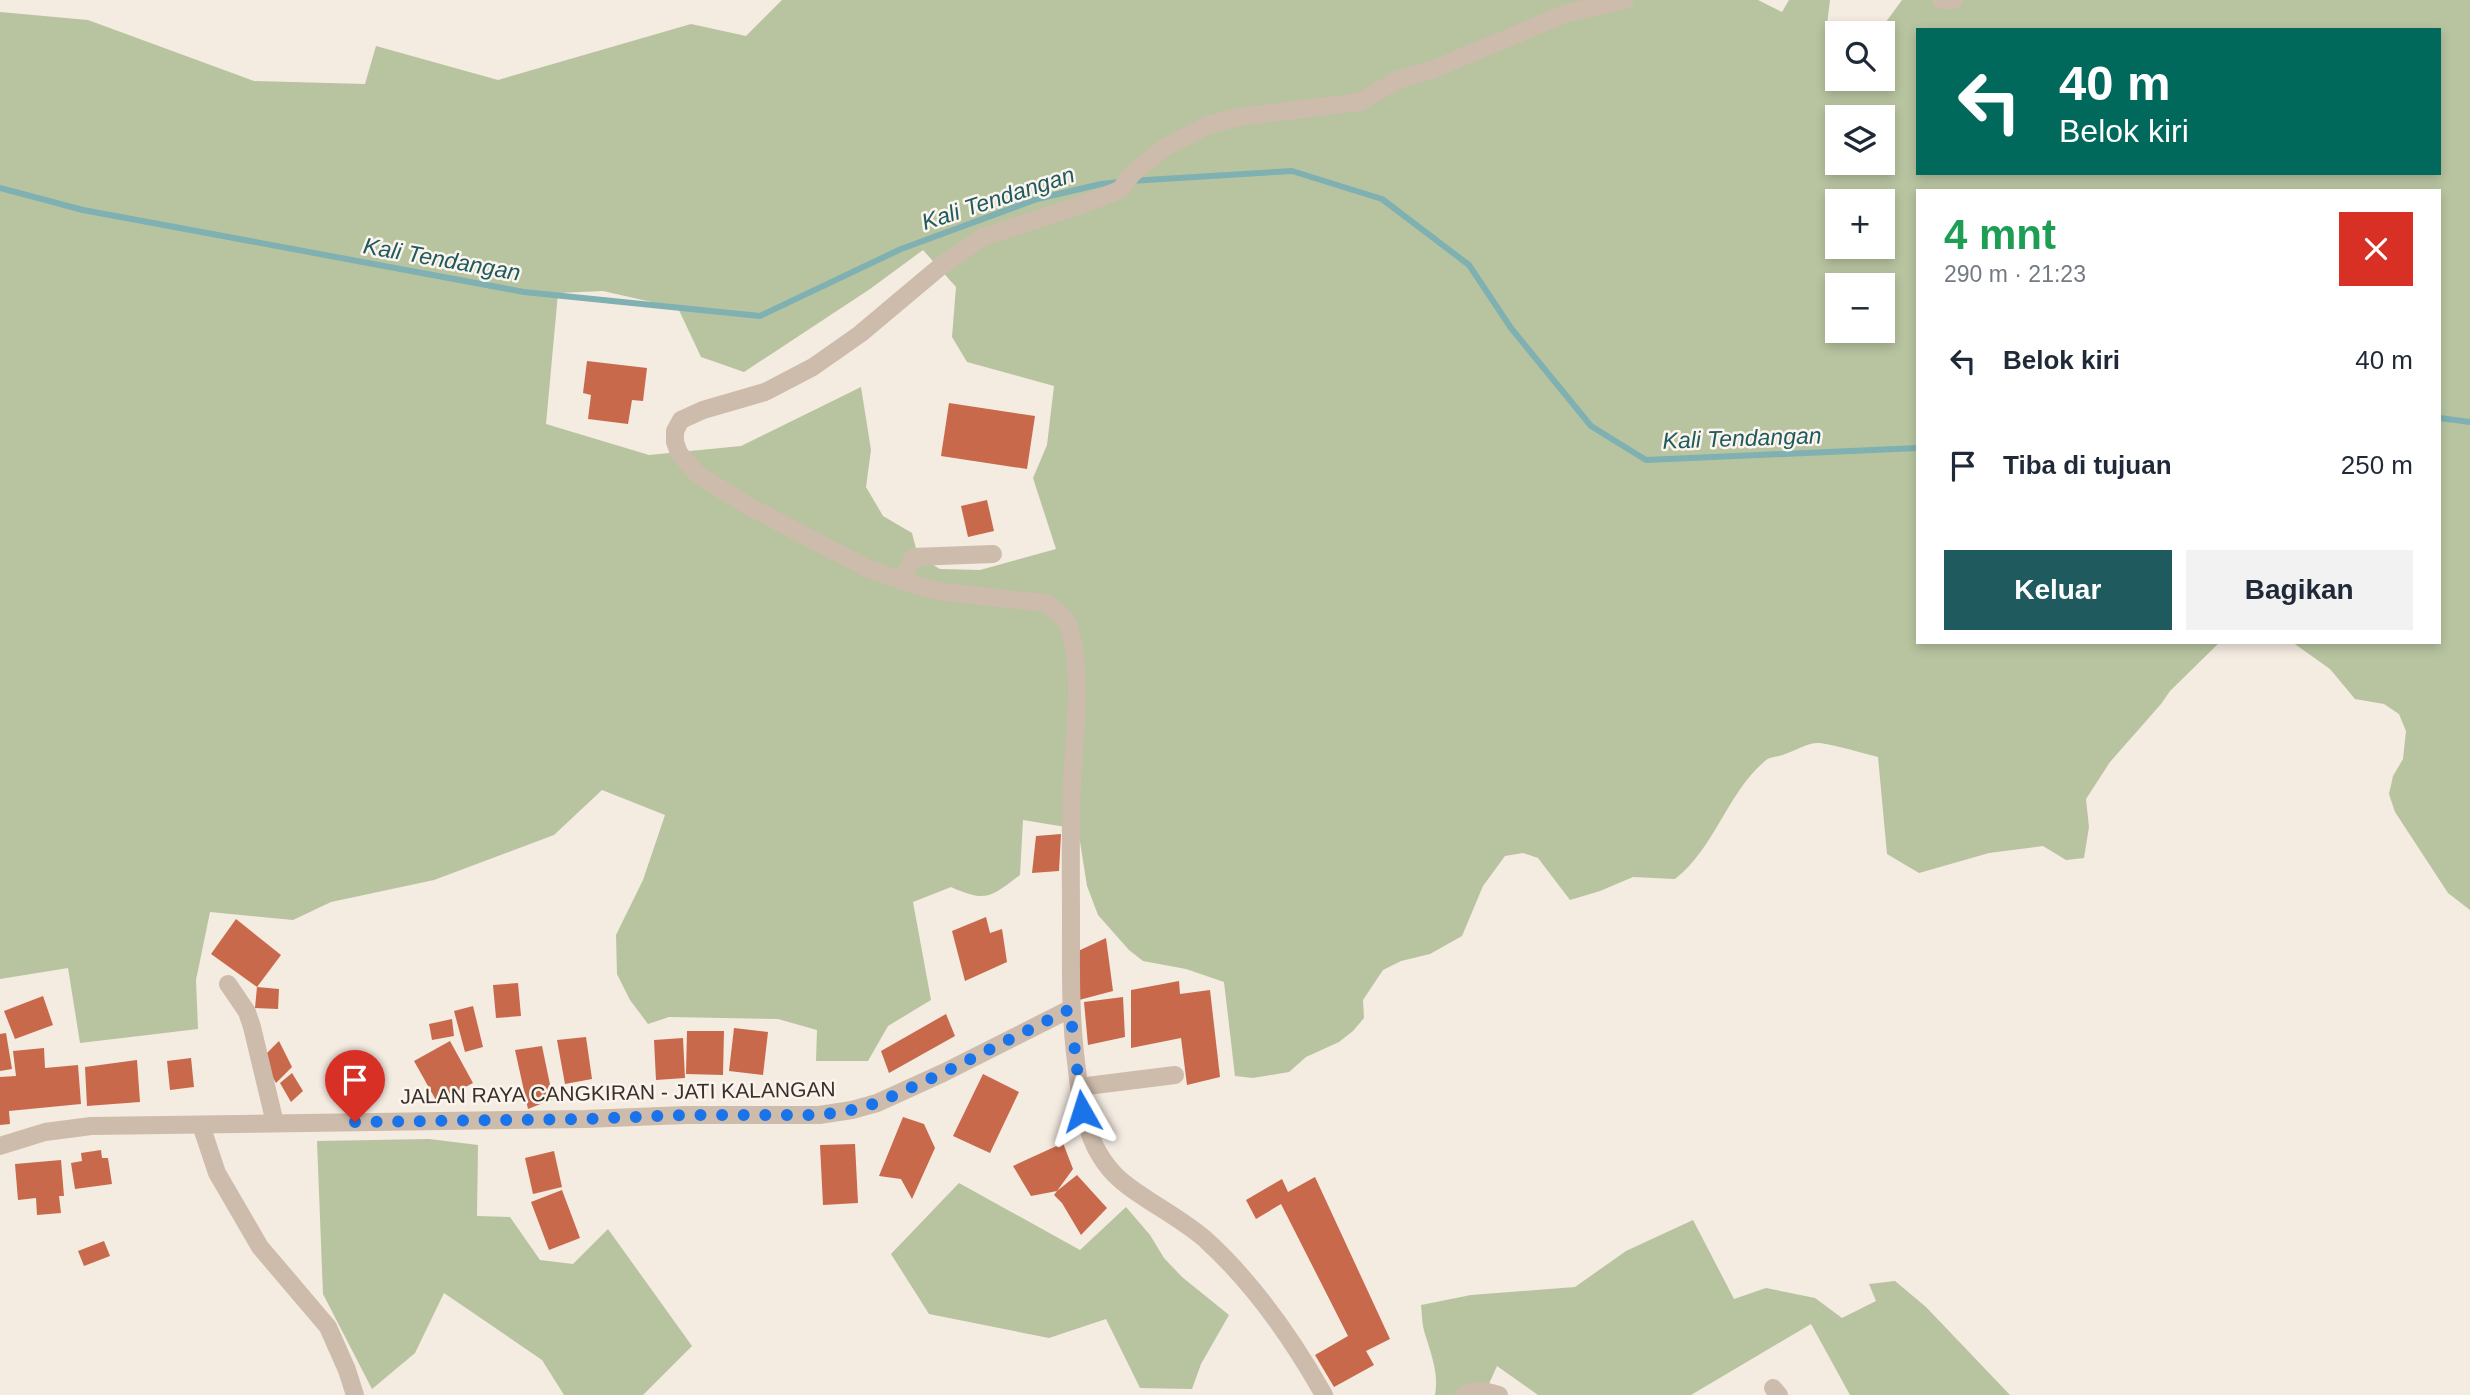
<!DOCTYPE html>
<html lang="id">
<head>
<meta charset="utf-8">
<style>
  body { margin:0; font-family:Helvetica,sans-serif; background:#f2f2f3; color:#1f2937; height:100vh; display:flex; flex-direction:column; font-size:26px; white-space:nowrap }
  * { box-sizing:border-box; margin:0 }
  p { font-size:23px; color:#747a83 }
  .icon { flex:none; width:38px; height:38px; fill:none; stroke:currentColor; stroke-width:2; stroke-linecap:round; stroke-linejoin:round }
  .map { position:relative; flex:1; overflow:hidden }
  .details { position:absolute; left:1916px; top:189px; width:525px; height:455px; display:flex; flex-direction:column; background:#fff; border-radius:0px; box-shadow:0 4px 10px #0003 }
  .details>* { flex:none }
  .top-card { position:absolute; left:1916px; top:28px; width:525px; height:147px; border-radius:0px; box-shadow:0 4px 10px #0003; background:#00695c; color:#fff; overflow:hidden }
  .fabs { position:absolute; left:1825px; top:21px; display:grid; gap:14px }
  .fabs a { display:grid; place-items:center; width:70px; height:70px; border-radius:0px; background:#fff; box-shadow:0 4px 10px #0003; font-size:35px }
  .pin { position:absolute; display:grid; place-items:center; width:60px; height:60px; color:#fff; margin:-72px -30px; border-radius:50% 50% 50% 0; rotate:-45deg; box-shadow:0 0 7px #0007 }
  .pin .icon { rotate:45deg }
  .me { position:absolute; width:77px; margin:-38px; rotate:354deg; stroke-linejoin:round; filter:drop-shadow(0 0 5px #0008) }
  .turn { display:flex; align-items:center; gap:24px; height:147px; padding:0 28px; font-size:32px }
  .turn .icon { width:91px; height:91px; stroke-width:2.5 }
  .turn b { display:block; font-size:49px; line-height:60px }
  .round { display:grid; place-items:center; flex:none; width:74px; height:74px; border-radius:0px; background:#f2f2f3 }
  .head { display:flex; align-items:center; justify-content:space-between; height:119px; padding:0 28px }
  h1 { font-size:42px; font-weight:600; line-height:52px; color:#1e9e55 }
  .primary-button { display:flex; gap:14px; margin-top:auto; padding:14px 28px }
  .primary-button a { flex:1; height:80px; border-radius:0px; background:#1f5a5e; color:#fff; font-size:28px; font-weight:600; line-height:80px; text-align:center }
  .primary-button a+a { background:#f2f2f3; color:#1f2937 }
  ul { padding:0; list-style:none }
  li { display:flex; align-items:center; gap:21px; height:105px; padding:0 28px }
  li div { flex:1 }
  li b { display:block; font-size:26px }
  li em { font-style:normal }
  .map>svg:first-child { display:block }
  .green { fill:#b8c4a0; fill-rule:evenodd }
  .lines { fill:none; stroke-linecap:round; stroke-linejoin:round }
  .stream { stroke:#7fb0b2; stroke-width:6 }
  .building { fill:#c8694b }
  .minor { stroke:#cdbbac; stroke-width:18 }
  .route { stroke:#1a73e8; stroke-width:12; stroke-dasharray:0 21.6 }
  .labels { text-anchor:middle; stroke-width:5; stroke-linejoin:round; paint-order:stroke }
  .street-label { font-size:21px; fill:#3b302b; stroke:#fbf5ee }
  .water-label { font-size:23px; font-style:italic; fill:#1f5a5e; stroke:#fbf5ee }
</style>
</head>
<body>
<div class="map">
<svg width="2470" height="1395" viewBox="0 0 2470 1395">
  <rect width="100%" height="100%" fill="#f4ebe1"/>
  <!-- green -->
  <g class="green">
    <path d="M 782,0 L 1758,0 L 1782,12 L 1789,0 L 1830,0 L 1826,33 L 1883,26 L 1902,0 L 2470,0 L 2470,910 L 2448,893 L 2395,812 L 2389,794 L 2393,776 L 2403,759 L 2406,731 L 2399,714 L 2384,704 L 2355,699 L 2330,669 L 2292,642 L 2440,642 L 2440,191 L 1918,191 L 1918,642 L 2220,642 L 2170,691 L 2161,704 L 2110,762 L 2086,799 L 2089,827 L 2084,858 L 2066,860 L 2043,846 L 1989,853 L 1919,873 L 1887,854 L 1878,757 C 1859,752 1839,746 1820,743 C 1808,742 1797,750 1785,754 C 1779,757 1770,756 1765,761 C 1727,793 1715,848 1675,879 L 1633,877 L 1600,891 L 1570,900 L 1538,858 L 1523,853 L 1505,856 L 1483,886 L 1462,936 L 1430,954 L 1401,961 L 1383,970 L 1363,1000 L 1364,1018 L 1353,1031 L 1339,1042 L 1306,1057 L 1289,1072 L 1253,1078 L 1235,1076 L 1224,982 L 1186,969 L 1143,961 L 1129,950 L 1098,915 L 1087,886 L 1078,829 L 1023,820 L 1020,875 C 990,897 987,903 951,887 L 913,902 L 931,1000 L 888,1026 L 868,1061 L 816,1061 L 817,1030 L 778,1019 L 669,1017 L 648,1024 L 630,1000 L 617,974 L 616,935 L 643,880 L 665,815 L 602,790 L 554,835 L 434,880 L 331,902 L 293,920 L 210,912 L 196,980 L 198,1029 L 80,1043 L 68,968 L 0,979 L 0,12 L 88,20 L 254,81 L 365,84 L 376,46 L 498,80 L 691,24 L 746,36 ZM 1918,30 L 2440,30 L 2440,173 L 1918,173 ZM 1838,33 L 1883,33 L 1883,79 L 1838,79 ZM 1838,117 L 1883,117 L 1883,163 L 1838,163 ZM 1838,201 L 1883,201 L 1883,247 L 1838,247 ZM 923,250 L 956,287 L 952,337 L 967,362 L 1054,386 L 1047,445 L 1033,478 L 1056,549 L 980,570 L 940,569 L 918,556 L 912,533 L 883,516 L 866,487 L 871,450 L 861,387 L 741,446 L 649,455 L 546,424 L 558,293 L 603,291 L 678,308 L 701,357 L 744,372 L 870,289 ZM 1838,285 L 1883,285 L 1883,331 L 1838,331 Z"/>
    <path d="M 429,1139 L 478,1145 L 477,1216 L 510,1217 L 540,1260 L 573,1264 L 608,1229 L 692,1346 L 643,1395 L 564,1395 L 542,1360 L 444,1293 L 415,1353 L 372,1389 L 323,1294 L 317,1141 Z"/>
    <path d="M 959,1183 L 1080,1250 L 1126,1207 L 1150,1235 L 1164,1258 L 1182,1277 L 1229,1315 L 1201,1364 L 1192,1389 L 1140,1388 L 1106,1319 L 1049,1338 L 929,1314 L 891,1254 Z"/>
    <path d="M 1693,1220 L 1734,1299 L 1766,1288 L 1815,1298 L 1842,1318 L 1876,1301 L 1869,1284 L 1895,1281 L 1926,1307 L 2010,1395 L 1850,1395 L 1811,1324 L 1691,1395 L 1538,1395 L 1497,1366 L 1484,1395 L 1435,1395 C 1439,1373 1431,1354 1425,1334 C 1422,1325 1422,1314 1421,1305 L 1471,1295 L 1575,1287 L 1626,1251 Z"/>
  </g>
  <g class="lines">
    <!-- stream -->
    <g class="stream">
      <path d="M 1130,181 L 1292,171 L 1382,199 L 1469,265 L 1511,328 L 1591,426 L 1646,460 L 1918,448"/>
      <path d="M 0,188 L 83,210 L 524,292 L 760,316 L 901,249 L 1037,199 L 1101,184 L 1119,182"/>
      <path d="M 2440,418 L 2470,422"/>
    </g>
  </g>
  <!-- building -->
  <g class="building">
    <path d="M 587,361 L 647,368 L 643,401 L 632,400 L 628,424 L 588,419 L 591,395 L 583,393 Z"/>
    <path d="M 949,403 L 1035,416 L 1027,469 L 941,456 Z"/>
    <path d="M 987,500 L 994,531 L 968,537 L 961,506 Z"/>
    <path d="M 1061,834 L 1059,871 L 1032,873 L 1036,836 Z"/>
    <path d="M 986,917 L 990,933 L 1002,929 L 1007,962 L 965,981 L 952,931 Z"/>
    <path d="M 236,919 L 281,955 L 257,987 L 211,954 Z"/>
    <path d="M 1106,938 L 1113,991 L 1079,1000 L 1076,952 Z"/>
    <path d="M 1179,981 L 1180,994 L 1210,990 L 1220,1077 L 1187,1085 L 1181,1038 L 1131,1048 L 1131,990 Z"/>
    <path d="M 518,983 L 521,1016 L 496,1018 L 493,985 Z"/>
    <path d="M 257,987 L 279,989 L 278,1009 L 255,1008 Z"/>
    <path d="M 43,996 L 53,1025 L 15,1039 L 4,1011 Z"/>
    <path d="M 1123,997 L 1125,1037 L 1088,1045 L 1084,1002 Z"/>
    <path d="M 473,1006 L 483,1047 L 465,1052 L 454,1011 Z"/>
    <path d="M 946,1014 L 955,1036 L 889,1073 L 881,1051 Z"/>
    <path d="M 452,1019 L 454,1036 L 432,1040 L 429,1024 Z"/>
    <path d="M 734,1028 L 768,1032 L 763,1075 L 729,1071 Z"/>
    <path d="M 687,1031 L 724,1031 L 723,1075 L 686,1074 Z"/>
    <path d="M 6,1033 L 12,1069 L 0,1071 L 0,1034 Z"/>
    <path d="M 586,1037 L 592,1079 L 565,1084 L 557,1040 Z"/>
    <path d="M 683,1038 L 685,1078 L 656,1080 L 654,1040 Z"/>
    <path d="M 279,1041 L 292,1067 L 276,1083 L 262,1058 Z"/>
    <path d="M 450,1041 L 473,1083 L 437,1102 L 414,1061 Z"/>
    <path d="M 542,1046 L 553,1099 L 528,1109 L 515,1050 Z"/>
    <path d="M 44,1048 L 45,1068 L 78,1065 L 81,1104 L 9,1111 L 10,1124 L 0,1125 L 0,1077 L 16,1076 L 13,1051 Z"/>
    <path d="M 191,1058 L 194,1087 L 170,1090 L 167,1061 Z"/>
    <path d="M 137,1060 L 140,1102 L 87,1106 L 85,1067 Z"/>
    <path d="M 292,1073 L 303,1091 L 291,1102 L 280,1083 Z"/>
    <path d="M 983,1074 L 1019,1092 L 990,1153 L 953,1136 Z"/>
    <path d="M 903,1117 L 924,1124 L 935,1148 L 912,1199 L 901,1179 L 879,1176 Z"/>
    <path d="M 1063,1143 L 1073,1169 L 1057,1191 L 1077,1175 L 1107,1208 L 1081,1235 L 1062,1203 L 1054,1195 L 1057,1191 L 1031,1196 L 1013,1166 Z"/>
    <path d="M 855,1144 L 858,1203 L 823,1205 L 820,1145 Z"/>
    <path d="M 101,1150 L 102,1158 L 108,1158 L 112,1184 L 75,1189 L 71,1163 L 82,1161 L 81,1153 Z"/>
    <path d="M 554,1151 L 562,1187 L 533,1194 L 525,1158 Z"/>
    <path d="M 61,1160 L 64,1196 L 59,1196 L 61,1213 L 37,1215 L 36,1198 L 18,1200 L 15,1164 Z"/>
    <path d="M 1315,1177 L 1390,1339 L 1366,1351 L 1374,1365 L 1334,1387 L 1315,1355 L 1348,1336 L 1281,1204 L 1256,1219 L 1246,1200 L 1282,1179 L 1288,1192 Z"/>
    <path d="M 562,1190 L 580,1238 L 549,1250 L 531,1202 Z"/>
    <path d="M 104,1241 L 110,1256 L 84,1266 L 78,1251 Z"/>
  </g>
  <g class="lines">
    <!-- minor -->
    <g class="minor">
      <path d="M 1941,0 L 1954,0"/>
      <path d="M 902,581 L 913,557 L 993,554"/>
      <path d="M 228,984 L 247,1012 L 252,1027 L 275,1123"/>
      <path d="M 1079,1087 L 1175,1075"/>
      <path d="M 201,1125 L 217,1173 L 260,1247 L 328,1327 L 347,1370 L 355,1395"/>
      <path d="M 0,1146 L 45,1132 L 91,1126 L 585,1119 L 685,1115 L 819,1115 L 852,1110 L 877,1103 L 943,1073 L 1070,1009"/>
      <path d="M 1773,1388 L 1779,1395"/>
      <path d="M 1324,1395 C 1292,1338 1255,1285 1206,1240 C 1182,1219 1153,1205 1128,1186 C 1084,1154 1081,1103 1075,1053 C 1070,1009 1071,965 1071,921 C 1071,875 1070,829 1072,783 C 1074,737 1084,668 1068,625 C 1064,615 1054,609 1046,603 L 944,592 L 918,586 L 869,569 L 750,507 L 697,474 L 679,453 L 675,442 L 675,431 L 681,420 L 703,410 L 765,392 L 813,367 L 860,334 L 941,266 L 983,237 L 1078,206 L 1120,190 L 1132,174 L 1165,147 L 1208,125 L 1239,117 L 1360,102 L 1397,80 L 1434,69 L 1567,13 L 1625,0"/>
      <path d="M 1464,1395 C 1477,1389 1486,1391 1499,1395"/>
    </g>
  </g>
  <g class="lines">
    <!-- route -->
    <path class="route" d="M 355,1122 L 585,1119 L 685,1115 L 820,1115 L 852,1110 L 877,1103 L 943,1073 L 1070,1009 L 1082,1111"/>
  </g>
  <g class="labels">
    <!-- street labels -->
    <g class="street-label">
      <text transform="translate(618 1093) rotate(-1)" y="7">JALAN RAYA CANGKIRAN - JATI KALANGAN</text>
    </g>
    <!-- water labels -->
    <g class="water-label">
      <text transform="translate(998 198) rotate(-18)" y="8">Kali Tendangan</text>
      <text transform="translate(442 259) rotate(10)" y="8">Kali Tendangan</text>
      <text transform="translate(1742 438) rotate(-2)" y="8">Kali Tendangan</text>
    </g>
  </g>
</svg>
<div class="fabs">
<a><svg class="icon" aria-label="search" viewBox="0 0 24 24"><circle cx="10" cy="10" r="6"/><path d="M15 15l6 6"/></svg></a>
<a><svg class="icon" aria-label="layers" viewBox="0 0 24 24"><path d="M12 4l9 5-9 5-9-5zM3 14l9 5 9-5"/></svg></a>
<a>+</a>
<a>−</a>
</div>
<div class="pin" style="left:355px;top:1122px;background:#d93025"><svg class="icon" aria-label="arrive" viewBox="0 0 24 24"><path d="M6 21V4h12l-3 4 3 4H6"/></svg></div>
<svg class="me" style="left:1082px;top:1111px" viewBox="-20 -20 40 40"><path d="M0-17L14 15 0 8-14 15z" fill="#1a73e8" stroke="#fff" stroke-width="4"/></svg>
<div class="top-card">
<div class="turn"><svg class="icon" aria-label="left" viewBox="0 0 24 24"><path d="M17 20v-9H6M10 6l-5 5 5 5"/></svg><div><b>40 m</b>Belok kiri</div></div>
</div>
<section class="details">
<div class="head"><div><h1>4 mnt</h1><p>290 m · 21:23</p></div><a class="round" style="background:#d93025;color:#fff"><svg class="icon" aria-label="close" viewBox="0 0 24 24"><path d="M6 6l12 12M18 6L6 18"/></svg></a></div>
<ul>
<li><svg class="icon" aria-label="left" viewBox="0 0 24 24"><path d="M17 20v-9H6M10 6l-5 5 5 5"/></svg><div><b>Belok kiri</b></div><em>40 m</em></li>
<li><svg class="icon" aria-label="arrive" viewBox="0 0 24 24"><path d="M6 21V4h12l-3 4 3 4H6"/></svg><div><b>Tiba di tujuan</b></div><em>250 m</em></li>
</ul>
<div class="primary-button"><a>Keluar</a><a>Bagikan</a></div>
</section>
</div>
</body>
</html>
